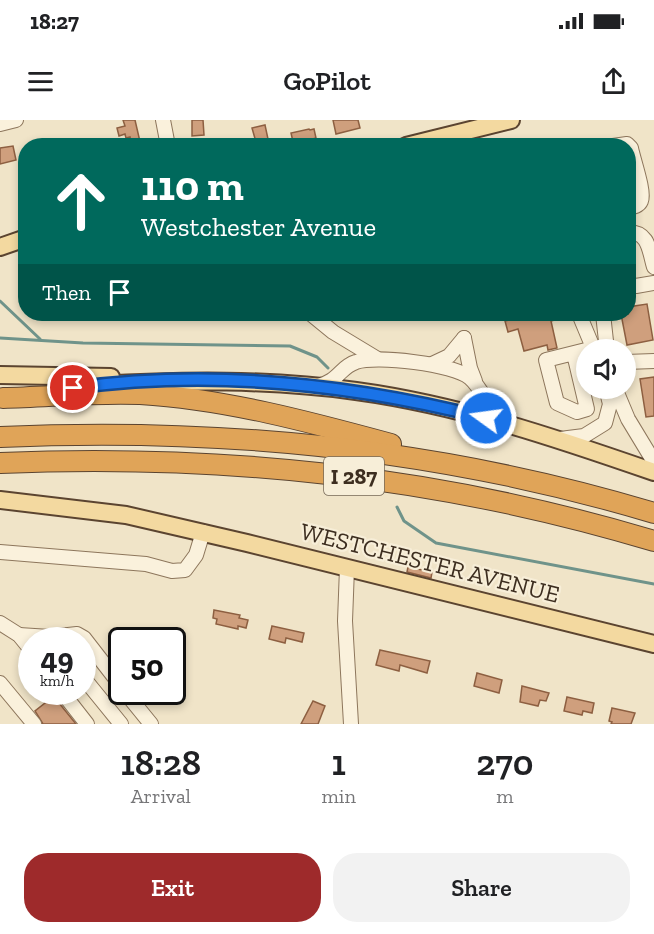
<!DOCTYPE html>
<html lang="en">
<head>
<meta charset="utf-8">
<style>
  body { margin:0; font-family:"Zilla Slab",serif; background:#f2f2f2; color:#202124; height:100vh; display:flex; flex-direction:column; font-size:22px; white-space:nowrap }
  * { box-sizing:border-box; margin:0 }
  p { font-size:20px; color:#757577 }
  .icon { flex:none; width:33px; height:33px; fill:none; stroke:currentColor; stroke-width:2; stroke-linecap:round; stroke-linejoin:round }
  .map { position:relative; height:604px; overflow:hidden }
  .sheet { display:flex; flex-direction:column; background:#fff; flex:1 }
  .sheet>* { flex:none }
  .banner { position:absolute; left:18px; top:18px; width:618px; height:183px; border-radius:24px; box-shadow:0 3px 9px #0003; background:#00695c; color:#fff; overflow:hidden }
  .fabs { position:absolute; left:576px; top:219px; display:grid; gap:12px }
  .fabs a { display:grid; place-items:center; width:60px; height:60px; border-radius:50%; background:#fff; box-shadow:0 3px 9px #0003; font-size:30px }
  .speed { position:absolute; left:18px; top:507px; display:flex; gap:12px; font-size:30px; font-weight:700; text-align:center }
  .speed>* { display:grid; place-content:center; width:78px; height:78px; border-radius:50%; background:#fff; box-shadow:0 3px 9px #0003; line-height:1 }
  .speed small { font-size:15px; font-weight:400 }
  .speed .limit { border:3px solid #111; border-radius:9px; background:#fff; color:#111 }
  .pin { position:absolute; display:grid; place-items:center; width:51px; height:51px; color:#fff; margin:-26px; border:3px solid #fff; border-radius:50%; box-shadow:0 2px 6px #0007 }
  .me { position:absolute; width:66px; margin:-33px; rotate:284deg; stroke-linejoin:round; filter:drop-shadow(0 0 4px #0008) }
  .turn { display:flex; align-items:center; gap:21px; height:126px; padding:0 24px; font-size:27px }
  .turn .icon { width:78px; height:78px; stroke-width:2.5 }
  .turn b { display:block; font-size:42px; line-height:51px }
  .then { display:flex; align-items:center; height:57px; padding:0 24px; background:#0003; gap:12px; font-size:22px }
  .eta { display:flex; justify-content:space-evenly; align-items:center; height:102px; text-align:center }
  .eta b { font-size:36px; font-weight:600; line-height:42px }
  .button { display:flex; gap:12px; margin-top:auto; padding:12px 24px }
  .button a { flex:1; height:69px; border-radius:24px; background:#9e2a2b; color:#fff; font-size:24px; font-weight:600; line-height:69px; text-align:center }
  .button a+a { background:#f2f2f2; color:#202124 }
  .status { display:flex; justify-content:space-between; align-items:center; height:42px; padding:0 30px; background:#fff; direction:ltr }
  .status svg { height:16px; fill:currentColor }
  header { display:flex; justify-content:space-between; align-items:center; height:78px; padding:0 24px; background:#fff; font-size:27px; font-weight:600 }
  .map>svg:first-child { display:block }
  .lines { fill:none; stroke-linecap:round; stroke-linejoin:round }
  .stream { stroke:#6f938a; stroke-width:3 }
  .building { fill:#cf9f7d; stroke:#8d5f41; stroke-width:1.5 }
  .minor-casing { stroke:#8d765c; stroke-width:16 }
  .major-casing { stroke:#5b4430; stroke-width:20 }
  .highway-casing { stroke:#5b4430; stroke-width:22 }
  .minor { stroke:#faf1dc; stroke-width:14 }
  .major { stroke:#f3d9a0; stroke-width:16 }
  .highway { stroke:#e0a458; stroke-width:20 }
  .route-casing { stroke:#114b97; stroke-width:15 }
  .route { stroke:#1a73e8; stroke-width:10 }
  .labels { text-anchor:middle; stroke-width:4.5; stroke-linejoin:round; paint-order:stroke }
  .shield { fill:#f7eed8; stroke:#756857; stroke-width:1.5 }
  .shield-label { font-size:22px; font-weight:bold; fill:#3d2e20 }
  .street-label { font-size:24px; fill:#3d2e20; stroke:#f7eed8 }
</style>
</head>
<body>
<div class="status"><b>18:27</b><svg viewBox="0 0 49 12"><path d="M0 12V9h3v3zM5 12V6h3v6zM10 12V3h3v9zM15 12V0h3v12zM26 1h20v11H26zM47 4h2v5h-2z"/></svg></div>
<header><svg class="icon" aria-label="menu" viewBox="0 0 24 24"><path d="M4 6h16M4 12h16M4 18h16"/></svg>GoPilot<svg class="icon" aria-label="share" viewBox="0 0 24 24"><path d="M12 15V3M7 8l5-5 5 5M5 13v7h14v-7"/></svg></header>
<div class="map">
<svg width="654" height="604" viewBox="0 0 654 604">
  <rect width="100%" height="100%" fill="#f0e4c8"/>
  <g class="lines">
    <!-- stream -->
    <g class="stream">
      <path d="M 0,181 L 40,219"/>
      <path d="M 0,218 L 83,223 L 290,226 L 317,237 L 328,248"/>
      <path d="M 397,387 L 404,401 L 436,423 L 654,464"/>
    </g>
  </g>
  <!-- building -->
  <g class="building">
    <path d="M 123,0 L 135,0 L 141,26 L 132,26 L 130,17 L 126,18 L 125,14 L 119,16 L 117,8 L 125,6 Z"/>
    <path d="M 192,0 L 203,0 L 204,15 L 192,16 Z"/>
    <path d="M 333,0 L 358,0 L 360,8 L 336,14 Z"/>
    <path d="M 265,5 L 268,19 L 256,22 L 252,8 Z"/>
    <path d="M 309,9 L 310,10 L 314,9 L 316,18 L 302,22 L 303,26 L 294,26 L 291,13 Z"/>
    <path d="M 13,26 L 16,40 L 0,44 L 0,28 Z"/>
    <path d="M 647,184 L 653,220 L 627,225 L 621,194 L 628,194 L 628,187 Z"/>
    <path d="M 534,194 L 567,194 L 568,196 L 551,201 L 557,228 L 548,230 L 547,225 L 524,231 L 518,209 L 508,212 L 505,201 Z"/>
    <path d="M 654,257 L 654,296 L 646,297 L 640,259 Z"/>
    <path d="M 408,447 L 432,452 L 431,458 L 407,452 Z"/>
    <path d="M 214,490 L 240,495 L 239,498 L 248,500 L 246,508 L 238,506 L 238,509 L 216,504 L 217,499 L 213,498 Z"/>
    <path d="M 272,506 L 304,513 L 302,522 L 286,518 L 285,523 L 269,519 Z"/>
    <path d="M 380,530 L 430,541 L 427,553 L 400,545 L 399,551 L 376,545 Z"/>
    <path d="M 477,553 L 502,560 L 499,573 L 474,566 Z"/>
    <path d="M 522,566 L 549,573 L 546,581 L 540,580 L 538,586 L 520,582 Z"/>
    <path d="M 54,576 L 55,578 L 76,604 L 43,604 L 35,591 Z"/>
    <path d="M 567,577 L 594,583 L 592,593 L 583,591 L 582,595 L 564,591 Z"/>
    <path d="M 313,581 L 325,586 L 318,604 L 301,604 Z"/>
    <path d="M 612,588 L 635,593 L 631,604 L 611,604 L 612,602 L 609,601 Z"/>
  </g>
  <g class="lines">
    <defs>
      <g id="minor">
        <path d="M 163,0 L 168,26"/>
        <path d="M 0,4 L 16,0"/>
        <path d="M 613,26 L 627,24 L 631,28 C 633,39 645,72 641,81 C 639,86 633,87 628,88"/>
        <path d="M 628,112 C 649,112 649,130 654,147"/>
        <path d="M 628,165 L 636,166 L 654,163"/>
        <path d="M 311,194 L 333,212 L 376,238"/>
        <path d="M 579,194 L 594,230"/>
        <path d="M 603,194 L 607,230"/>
        <path d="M 464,218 L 470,248 L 475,261"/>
        <path d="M 574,234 L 587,289 L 577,292 L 557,283 L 546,240 L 586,230"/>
        <path d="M 626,242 L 654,241"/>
        <path d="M 432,244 L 449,236 L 464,218"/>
        <path d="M 318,266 C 339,261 340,247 356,242 C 376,235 454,244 470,258 C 484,270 488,290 503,302"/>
        <path d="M 615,268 L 628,299 L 654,342"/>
        <path d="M 560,319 L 584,316 L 605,303 L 610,284 L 606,268"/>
        <path d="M 0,432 L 146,444 L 172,451 L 185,450 L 196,435 L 203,412"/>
        <path d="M 347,448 L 345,501 L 351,604"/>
        <path d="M 0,503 L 19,515 L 32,531"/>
        <path d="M 19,515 L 50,517 L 53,520"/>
        <path d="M 50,517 L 77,514 L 84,518 L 122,567"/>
        <path d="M 82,556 L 121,604"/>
        <path d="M 0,563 L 34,604"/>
        <path d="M 62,572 L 87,604"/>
        <path d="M 125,572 L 151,604"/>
      </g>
      <g id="major">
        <path d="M 406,26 L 511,0"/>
        <path d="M 0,127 L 26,118"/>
        <path d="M 0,255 L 111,257"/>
        <path d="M 97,265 C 184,260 269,259 356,271 C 459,285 556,318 654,352"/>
        <path d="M 0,380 L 126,395 L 247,423 L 654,524"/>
      </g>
      <g id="highway">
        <path d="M 3,278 C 48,277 95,272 140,274 C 225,279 310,302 391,324"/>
        <path d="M 0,317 C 221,307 442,329 654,393"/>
        <path d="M 0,343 C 225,334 438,356 654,421"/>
      </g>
    </defs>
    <!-- minor casing -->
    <use href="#minor" class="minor-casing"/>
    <!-- major casing -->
    <use href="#major" class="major-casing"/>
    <!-- highway casing -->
    <use href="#highway" class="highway-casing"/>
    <!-- minor -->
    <use href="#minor" class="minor"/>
    <!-- major -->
    <use href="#major" class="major"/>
    <!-- highway -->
    <use href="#highway" class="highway"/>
  </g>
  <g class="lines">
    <defs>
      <path id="route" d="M 73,268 C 210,249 352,264 486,298"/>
    </defs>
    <!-- route casing -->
    <use href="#route" class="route-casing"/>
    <!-- route -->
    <use href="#route" class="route"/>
  </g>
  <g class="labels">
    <!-- shield labels -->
    <rect class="shield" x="324" y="337" width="60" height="38" rx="4.5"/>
    <g class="shield-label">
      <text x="354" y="364">I 287</text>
    </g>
    <!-- street labels -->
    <g class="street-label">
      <text transform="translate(430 443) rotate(14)" y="8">WESTCHESTER AVENUE</text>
    </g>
  </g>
</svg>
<div class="fabs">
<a><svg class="icon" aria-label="sound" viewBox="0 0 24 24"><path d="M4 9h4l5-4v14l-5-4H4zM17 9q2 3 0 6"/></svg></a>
</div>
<div class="speed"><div>49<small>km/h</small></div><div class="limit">50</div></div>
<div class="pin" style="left:73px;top:268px;background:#d93025"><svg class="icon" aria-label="arrive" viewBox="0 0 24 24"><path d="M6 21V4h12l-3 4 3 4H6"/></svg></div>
<svg class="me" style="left:486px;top:298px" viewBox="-20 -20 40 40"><circle r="17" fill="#1a73e8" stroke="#fff" stroke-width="3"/><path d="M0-11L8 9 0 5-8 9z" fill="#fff"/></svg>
<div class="banner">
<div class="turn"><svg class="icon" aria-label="ahead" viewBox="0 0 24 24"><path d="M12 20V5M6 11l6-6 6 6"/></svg><div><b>110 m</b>Westchester Avenue</div></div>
<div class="then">Then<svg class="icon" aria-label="arrive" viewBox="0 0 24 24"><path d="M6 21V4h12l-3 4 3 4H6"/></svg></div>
</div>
</div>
<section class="sheet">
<div class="eta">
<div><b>18:28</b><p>Arrival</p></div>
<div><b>1</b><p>min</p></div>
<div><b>270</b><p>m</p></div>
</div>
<div class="button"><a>Exit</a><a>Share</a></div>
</section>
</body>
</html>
